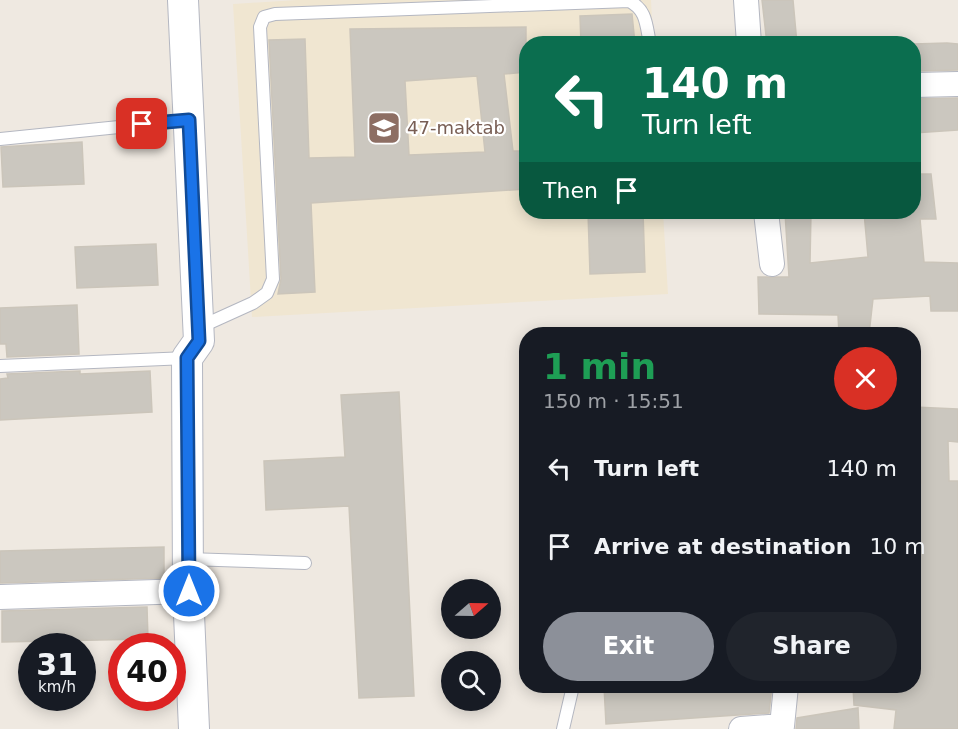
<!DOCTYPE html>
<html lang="en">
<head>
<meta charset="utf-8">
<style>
  body { margin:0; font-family:"DejaVu Sans",sans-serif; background:#20242c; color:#f1f3f6; height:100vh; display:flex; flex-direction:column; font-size:22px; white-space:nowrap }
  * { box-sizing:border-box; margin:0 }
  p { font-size:20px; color:#9ea1a6 }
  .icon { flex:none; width:33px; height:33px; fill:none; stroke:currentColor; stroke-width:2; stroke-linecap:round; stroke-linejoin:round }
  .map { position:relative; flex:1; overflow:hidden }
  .sheet { position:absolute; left:519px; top:327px; width:402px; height:366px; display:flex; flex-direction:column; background:#171b24; border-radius:24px; box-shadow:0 3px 15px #0003 }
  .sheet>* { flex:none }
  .guide { position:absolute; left:519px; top:36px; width:402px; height:183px; border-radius:24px; box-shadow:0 3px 15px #0003; background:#0b6e4f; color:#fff; overflow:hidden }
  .needle { width:39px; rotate:70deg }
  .fabs { position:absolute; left:441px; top:579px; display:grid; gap:12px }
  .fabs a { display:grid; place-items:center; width:60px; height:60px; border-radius:50%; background:#171b24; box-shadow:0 3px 15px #0003; font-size:30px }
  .speed { position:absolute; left:18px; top:633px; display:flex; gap:12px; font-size:30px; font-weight:700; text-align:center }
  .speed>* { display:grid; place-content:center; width:78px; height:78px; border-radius:50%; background:#171b24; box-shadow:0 3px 15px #0003; line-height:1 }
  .speed small { font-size:15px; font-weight:400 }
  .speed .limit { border:9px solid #d22; background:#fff; color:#111 }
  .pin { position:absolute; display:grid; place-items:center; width:51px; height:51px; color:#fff; margin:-26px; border-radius:12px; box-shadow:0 3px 9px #0006 }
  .me { position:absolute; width:66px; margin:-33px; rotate:0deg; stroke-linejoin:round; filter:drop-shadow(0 0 4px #0008) }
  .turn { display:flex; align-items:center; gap:21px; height:126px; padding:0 24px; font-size:27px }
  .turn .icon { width:78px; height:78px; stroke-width:2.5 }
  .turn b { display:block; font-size:42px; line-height:51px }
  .then { display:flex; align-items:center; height:57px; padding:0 24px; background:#0003; gap:12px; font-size:22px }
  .round { display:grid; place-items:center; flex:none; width:63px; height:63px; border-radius:32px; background:#20242c }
  .summary { display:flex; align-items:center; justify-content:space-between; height:102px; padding:0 24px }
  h1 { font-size:36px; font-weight:600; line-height:45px; color:#1e9e55 }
  .button { display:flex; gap:12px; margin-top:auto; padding:12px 24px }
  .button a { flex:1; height:69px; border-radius:36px; background:#8c9099; color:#fff; font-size:24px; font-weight:600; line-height:69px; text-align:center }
  .button a+a { background:#20242c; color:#f1f3f6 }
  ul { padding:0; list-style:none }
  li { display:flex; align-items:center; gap:18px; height:78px; padding:0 24px }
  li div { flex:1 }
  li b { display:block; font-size:22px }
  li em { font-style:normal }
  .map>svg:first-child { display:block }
  .education { fill:#f0e6d1 }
  .building { fill:#cbc7bf; stroke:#cbc5ba; stroke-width:1.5; fill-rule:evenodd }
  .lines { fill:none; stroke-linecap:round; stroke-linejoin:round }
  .service-casing { stroke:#b4b7c1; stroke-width:14 }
  .minor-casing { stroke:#b4b7c1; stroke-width:26 }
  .tertiary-casing { stroke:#b4b7c1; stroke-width:32 }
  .service { stroke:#fff; stroke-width:12 }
  .minor { stroke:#fff; stroke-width:24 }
  .tertiary { stroke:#fff; stroke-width:30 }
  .route-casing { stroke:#114b97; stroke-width:15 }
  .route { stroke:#1a73e8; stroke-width:10 }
  .labels { text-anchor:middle; stroke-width:4.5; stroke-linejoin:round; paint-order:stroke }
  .education-label { font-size:18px; fill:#785e54; stroke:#fff; text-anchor:start }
</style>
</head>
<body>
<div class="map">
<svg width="958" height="729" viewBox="0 0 958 729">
  <rect width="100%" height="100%" fill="#efe9e1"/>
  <!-- education -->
  <path class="education" d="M 297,0 L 651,0 L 653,43 L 526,44 L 526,212 L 663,212 L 668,294 L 252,317 L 233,4 Z"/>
  <!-- building -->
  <g class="building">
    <path d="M 762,0 L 793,0 L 797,44 L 767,44 Z"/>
    <path d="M 632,14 L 635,44 L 581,44 L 580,16 Z"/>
    <path d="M 526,27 L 526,72 L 504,74 L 513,151 L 526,151 L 526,189 L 311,203 L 315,292 L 278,294 L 281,279 L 269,40 L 305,39 L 309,158 L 355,157 L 350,29 ZM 477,76 L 485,152 L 409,155 L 405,81 Z"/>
    <path d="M 947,43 L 958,44 L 958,70 L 914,71 L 914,44 Z"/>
    <path d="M 958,98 L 958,130 L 914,133 L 914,99 Z"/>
    <path d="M 82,142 L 84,184 L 3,187 L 1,147 Z"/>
    <path d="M 914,174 L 931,174 L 936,219 L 920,219 L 924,262 L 958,263 L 958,311 L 931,311 L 930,296 L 873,299 L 869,334 L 839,334 L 838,315 L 759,314 L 758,277 L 789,277 L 785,212 L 811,212 L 810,263 L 868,257 L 864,212 L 914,212 Z"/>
    <path d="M 588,212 L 643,212 L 645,272 L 590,274 Z"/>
    <path d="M 156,244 L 158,285 L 77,288 L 75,247 Z"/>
    <path d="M 77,305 L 79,354 L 7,357 L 6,344 L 0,344 L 0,308 Z"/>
    <path d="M 80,371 L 80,374 L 150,371 L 152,412 L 0,420 L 0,379 L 8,378 L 7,374 Z"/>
    <path d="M 399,392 L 414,696 L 359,698 L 349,506 L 266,510 L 264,461 L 345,457 L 341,395 Z"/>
    <path d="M 914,407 L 958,409 L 958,442 L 948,441 L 949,481 L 958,481 L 958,729 L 894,729 L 896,710 L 854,705 L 853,686 L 914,686 L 914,525 L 916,483 L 921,483 L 919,441 L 914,441 Z"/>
    <path d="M 164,547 L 164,578 L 0,583 L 0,551 Z"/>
    <path d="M 147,607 L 148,639 L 2,642 L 2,611 Z"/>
    <path d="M 604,686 L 772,686 L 769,713 L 606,724 Z"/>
    <path d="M 858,708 L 859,729 L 796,729 L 797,718 Z"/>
  </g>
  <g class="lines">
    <defs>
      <g id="service">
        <path d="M 0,139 L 188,120"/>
        <path d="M 200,327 L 253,303 L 267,293 L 273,279 L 260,27 L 264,17 L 275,14 L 629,1 C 647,10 646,25 650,44"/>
        <path d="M 0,366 L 187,358"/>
        <path d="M 188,559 L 305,563"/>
        <path d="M 563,729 L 573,686"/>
      </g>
      <g id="minor">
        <path d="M 746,0 L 749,44"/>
        <path d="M 914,85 L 958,84"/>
        <path d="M 766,212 L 772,264"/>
        <path d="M 0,597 L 188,591"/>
        <path d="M 741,729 L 782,726 L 786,686"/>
      </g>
      <path id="tertiary" d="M 183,0 L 199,341 L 187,358 L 188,591 L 194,729"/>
    </defs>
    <!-- service casing -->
    <use href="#service" class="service-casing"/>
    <!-- minor casing -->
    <use href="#minor" class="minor-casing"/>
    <!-- tertiary casing -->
    <use href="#tertiary" class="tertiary-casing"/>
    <!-- service -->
    <use href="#service" class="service"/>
    <!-- minor -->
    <use href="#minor" class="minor"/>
    <!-- tertiary -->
    <use href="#tertiary" class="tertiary"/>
  </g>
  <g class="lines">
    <defs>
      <path id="route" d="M 142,124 L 189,120 L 199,341 L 187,358 L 189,591"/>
    </defs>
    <!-- route casing -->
    <use href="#route" class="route-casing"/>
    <!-- route -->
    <use href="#route" class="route"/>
  </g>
  <!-- icons -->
  <defs>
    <symbol id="school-square" viewBox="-11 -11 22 22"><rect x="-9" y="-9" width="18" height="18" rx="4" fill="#8d6e63" stroke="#fff"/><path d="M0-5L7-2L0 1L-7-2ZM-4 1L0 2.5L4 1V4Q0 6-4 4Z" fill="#fff"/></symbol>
  </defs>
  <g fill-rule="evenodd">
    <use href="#school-square" x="365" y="109" width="38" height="38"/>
  </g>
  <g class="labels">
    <!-- education labels -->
    <g class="education-label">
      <text x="407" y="134">47-maktab</text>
    </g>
  </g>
</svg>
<div class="fabs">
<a><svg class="needle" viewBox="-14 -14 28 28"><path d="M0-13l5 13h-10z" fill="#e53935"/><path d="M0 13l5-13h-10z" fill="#9ea1a6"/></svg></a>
<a><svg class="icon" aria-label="search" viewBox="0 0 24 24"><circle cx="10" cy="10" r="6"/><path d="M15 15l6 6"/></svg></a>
</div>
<div class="speed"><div>31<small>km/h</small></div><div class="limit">40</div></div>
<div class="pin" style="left:142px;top:124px;background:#d93025"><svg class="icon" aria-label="arrive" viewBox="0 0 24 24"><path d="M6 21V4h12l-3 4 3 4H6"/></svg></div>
<svg class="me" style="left:189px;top:591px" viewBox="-20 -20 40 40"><circle r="17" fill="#1a73e8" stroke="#fff" stroke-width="3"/><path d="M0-11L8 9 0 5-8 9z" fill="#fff"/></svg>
<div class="guide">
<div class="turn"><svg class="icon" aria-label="left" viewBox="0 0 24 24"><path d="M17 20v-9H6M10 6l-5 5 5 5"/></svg><div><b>140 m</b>Turn left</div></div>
<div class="then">Then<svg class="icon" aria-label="arrive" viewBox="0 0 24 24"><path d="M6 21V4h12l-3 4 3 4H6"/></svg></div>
</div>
<section class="sheet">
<div class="summary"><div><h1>1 min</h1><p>150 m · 15:51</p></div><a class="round" style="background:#d93025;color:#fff"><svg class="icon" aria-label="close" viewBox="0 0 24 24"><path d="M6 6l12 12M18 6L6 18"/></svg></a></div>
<ul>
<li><svg class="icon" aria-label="left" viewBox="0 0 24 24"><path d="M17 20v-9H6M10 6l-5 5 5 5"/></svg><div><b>Turn left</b></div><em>140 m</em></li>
<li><svg class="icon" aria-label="arrive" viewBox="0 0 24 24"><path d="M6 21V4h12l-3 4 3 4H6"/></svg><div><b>Arrive at destination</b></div><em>10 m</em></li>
</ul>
<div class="button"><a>Exit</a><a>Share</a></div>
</section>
</div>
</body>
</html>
